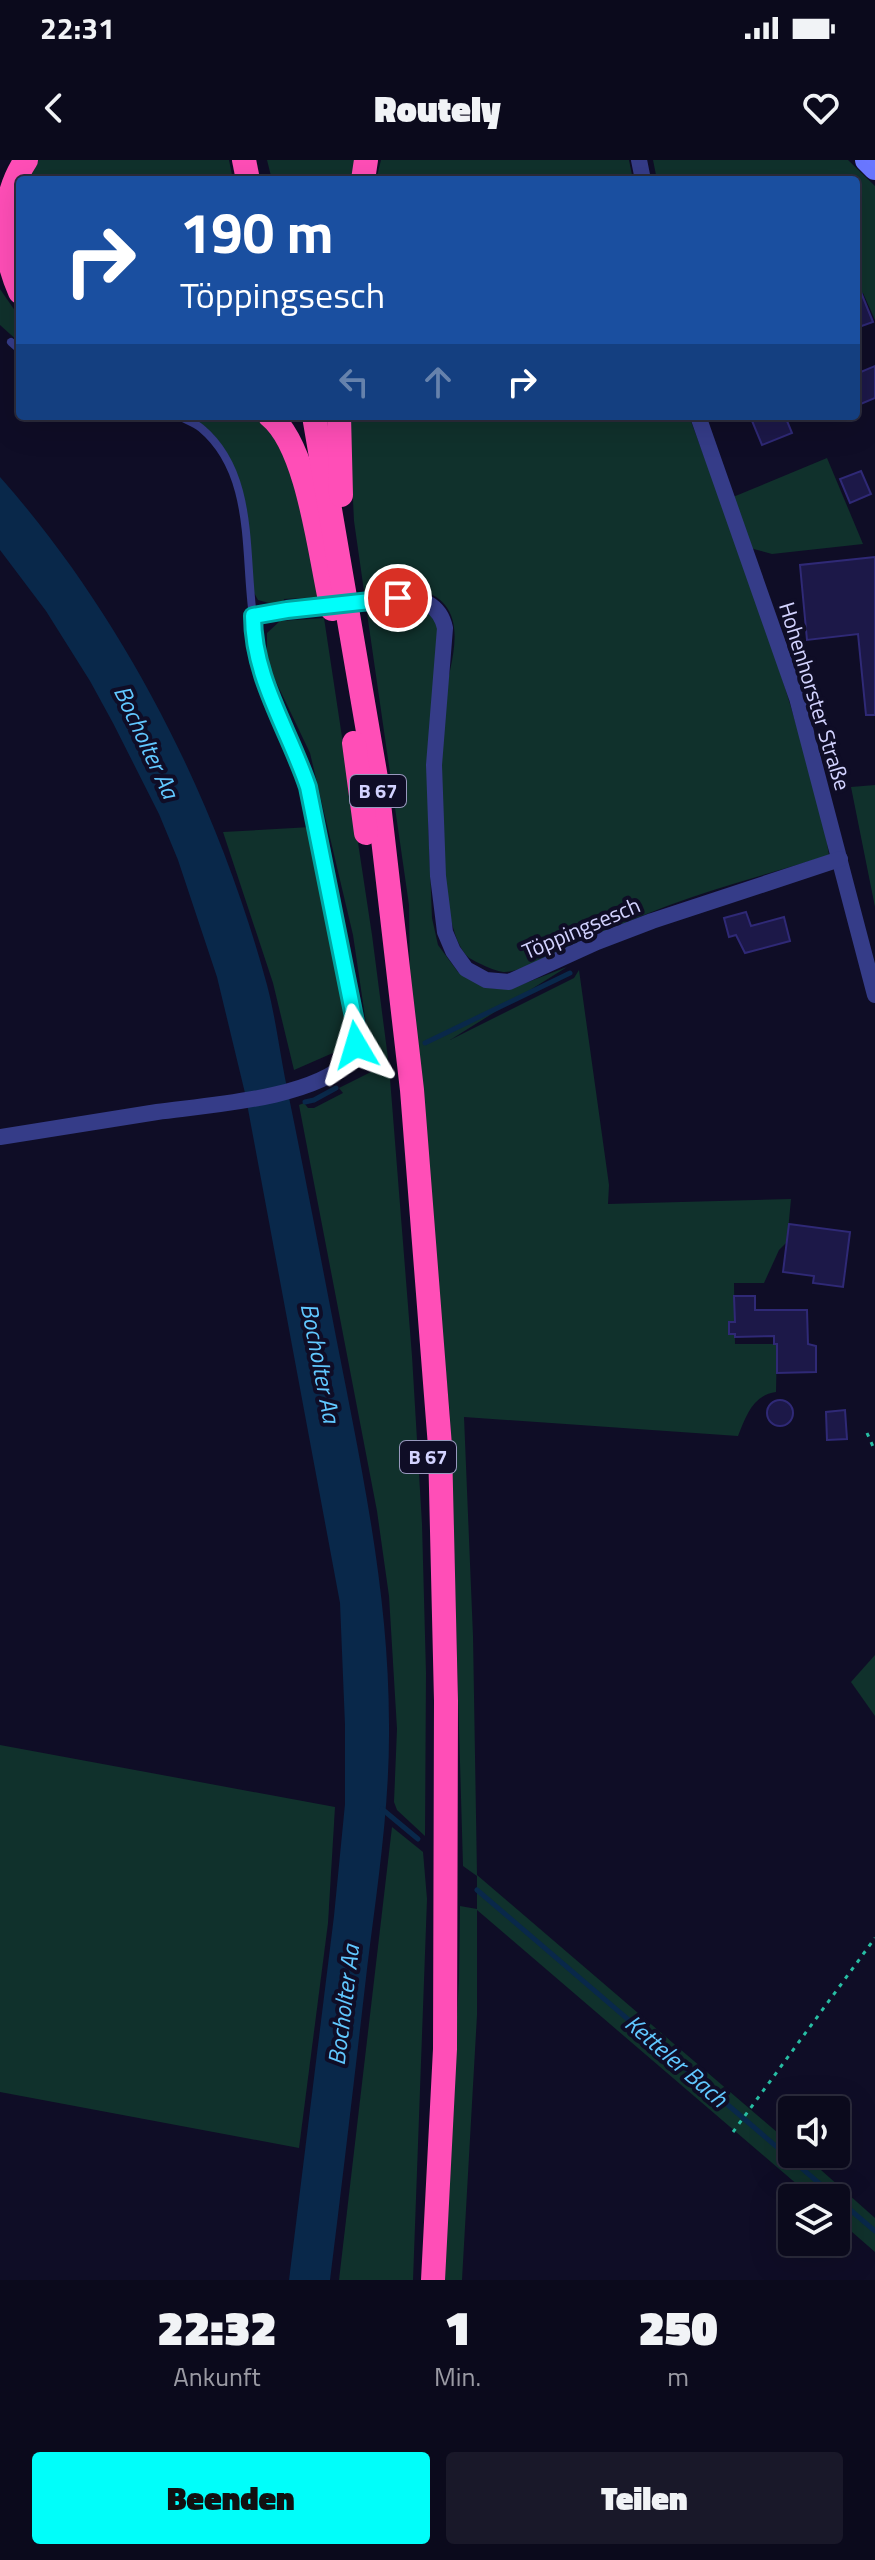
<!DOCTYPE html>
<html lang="de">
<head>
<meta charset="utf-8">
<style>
  body { margin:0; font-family:"Titillium Web",sans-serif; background:#191829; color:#f1f3f6; height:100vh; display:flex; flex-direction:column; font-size:30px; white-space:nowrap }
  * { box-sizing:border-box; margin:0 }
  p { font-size:26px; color:#9a9aa3 }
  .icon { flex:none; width:44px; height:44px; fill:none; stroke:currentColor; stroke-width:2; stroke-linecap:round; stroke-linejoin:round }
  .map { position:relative; height:2120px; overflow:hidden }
  .side { display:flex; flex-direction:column; background:#0b0a1c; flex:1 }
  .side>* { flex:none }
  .hud { position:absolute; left:16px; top:16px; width:844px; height:244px; border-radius:8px; box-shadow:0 8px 32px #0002,0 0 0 2px #2b2b3b; background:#1a4fa0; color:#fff; overflow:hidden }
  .buttons { position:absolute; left:778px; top:1936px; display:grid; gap:16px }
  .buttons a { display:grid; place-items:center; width:72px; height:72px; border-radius:8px; background:#0b0a1c; box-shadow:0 8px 32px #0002,0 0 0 2px #2b2b3b; font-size:40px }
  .pin { position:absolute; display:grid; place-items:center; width:68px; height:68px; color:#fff; margin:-34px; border:4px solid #fff; border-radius:50%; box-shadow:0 2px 8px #0007 }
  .me { position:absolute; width:88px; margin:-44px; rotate:353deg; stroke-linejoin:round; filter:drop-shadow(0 0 6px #0008) }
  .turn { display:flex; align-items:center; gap:28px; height:168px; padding:0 32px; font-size:36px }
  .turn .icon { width:104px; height:104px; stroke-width:2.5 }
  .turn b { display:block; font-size:56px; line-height:68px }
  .lanes { display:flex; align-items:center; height:76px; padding:0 32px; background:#0003; justify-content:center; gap:40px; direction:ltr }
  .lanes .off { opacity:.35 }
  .eta { display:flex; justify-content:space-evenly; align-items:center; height:136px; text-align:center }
  .eta b { font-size:48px; font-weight:800; line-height:56px }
  .cta { display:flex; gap:16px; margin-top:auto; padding:16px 32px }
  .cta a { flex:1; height:92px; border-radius:8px; background:#00fefa; color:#111; font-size:32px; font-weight:800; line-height:92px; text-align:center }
  .cta a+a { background:#191829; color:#f1f3f6 }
  .status { display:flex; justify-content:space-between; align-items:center; height:56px; padding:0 40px; background:#0b0a1c; direction:ltr }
  .status svg { height:22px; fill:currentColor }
  header { display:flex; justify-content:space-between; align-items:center; height:104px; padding:0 32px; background:#0b0a1c; font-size:36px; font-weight:800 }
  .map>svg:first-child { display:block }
  .green { fill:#10312c }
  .water { fill:#09284a }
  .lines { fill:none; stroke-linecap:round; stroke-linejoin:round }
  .stream { stroke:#09284a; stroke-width:5 }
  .building { fill:#1c1848; stroke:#2f2976; stroke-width:2 }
  .path { stroke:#27bea4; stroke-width:3; stroke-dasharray:4 6; stroke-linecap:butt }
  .lane { stroke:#353c88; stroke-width:8 }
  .street { stroke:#353c88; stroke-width:16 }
  .secondary { stroke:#6a77ff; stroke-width:24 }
  .highway { stroke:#ff4eb7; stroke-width:24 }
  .street-bridge { stroke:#353c88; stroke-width:16 }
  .route-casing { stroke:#00a5a2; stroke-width:20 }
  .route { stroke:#00fefa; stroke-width:14 }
  .labels { text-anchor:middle; stroke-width:8; stroke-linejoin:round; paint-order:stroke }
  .shield { fill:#0f0d26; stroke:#9898be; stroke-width:2 }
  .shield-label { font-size:20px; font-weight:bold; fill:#d3d3ff }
  .street-label { font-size:22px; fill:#d3d3ff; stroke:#0f0d26 }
  .water-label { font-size:24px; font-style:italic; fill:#61c8ff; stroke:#0f0d26 }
</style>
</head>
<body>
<div class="status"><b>22:31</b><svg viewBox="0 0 49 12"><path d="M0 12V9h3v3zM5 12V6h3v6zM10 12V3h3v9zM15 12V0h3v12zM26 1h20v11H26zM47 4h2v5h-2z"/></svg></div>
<header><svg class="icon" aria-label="back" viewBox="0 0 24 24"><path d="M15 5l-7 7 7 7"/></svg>Routely<svg class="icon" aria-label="heart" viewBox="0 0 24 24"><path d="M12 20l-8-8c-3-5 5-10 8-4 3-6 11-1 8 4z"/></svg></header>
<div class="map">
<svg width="875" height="2120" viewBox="0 0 875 2120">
  <rect width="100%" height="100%" fill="#0f0d26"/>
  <!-- green -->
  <g class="green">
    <path d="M 36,0 L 229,0 L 233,20 L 26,20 Z"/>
    <path d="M 267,0 L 361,0 L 356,20 L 272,20 Z"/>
    <path d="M 381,0 L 629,0 L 633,20 L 376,20 Z"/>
    <path d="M 653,0 L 848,0 L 875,26 L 875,160 L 863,133 L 856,136 L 856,20 L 657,20 Z"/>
    <path d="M 0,129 L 20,158 L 20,183 L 0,165 Z"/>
    <path d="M 190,256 L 262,256 L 293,302 L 322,437 L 284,439 L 283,443 L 269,443 L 258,440 L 253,431 C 247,368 251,292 190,256 Z"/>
    <path d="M 349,256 L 689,256 C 726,354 763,453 793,554 C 807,601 822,647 829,695 C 776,712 720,726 667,746 C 639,757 611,768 583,780 C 564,788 523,812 505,812 C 496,812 478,803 471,799 C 432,774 441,584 445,539 C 448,510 465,470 445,445 C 426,421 390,433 364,431 L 354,361 Z"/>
    <path d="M 827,298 L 863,384 L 772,394 L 750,388 L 733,337 Z"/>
    <path d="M 413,445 L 432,454 L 440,472 L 428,660 L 432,758 L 438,785 L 458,812 L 489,828 L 510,829 L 567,807 L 450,880 L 574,818 L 579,810 L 609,1025 L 608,1044 L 791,1039 L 787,1082 L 779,1090 L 764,1123 L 734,1123 L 735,1184 L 777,1184 L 776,1232 C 753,1235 746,1256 738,1276 L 464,1257 L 473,1476 L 477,1715 L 792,1985 L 792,1994 L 803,1994 L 875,2058 L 875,2092 L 836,2058 L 836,2038 L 813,2038 L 477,1750 L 477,1855 L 462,2120 L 443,2120 L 459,1819 L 460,1746 L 477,1749 L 477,1716 L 463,1706 L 450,1257 L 410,825 L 409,745 L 367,453 Z"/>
    <path d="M 324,458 L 372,775 L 389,906 L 412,1196 L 422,1364 L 426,1513 L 425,1676 L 397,1650 L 394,1642 L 397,1569 L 389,1436 L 377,1351 L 299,945 L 304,943 L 308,948 L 314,948 L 343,933 L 339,928 L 373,911 L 353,775 L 310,593 L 267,503 L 267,473 L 280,461 Z"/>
    <path d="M 875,625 L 875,747 L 851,627 Z"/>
    <path d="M 311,667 L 348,875 L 342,889 L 294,910 L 273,823 L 223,672 Z"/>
    <path d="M 875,1495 L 875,1556 L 851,1522 Z"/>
    <path d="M 0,1585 L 335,1647 L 328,1763 L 299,1988 L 0,1932 Z"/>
    <path d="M 392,1667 L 423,1692 L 427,1739 L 413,2120 L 339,2120 Z"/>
  </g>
  <!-- water -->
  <path class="water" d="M 0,317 C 125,458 218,643 267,825 C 275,855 279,887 285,918 C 301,995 316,1073 331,1151 C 357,1287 389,1424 389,1564 C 390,1646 377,1728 367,1809 C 355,1913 343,2016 330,2120 L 289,2120 L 334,1756 L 345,1644 L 345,1565 L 340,1443 L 245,933 L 217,817 L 178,700 L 159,654 L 113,563 L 90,521 L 46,451 L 0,390 Z"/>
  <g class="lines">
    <!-- stream -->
    <g class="stream">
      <path d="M 425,883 L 570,813"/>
      <path d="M 305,942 L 314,940 L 336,928"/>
      <path d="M 382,1649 L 418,1679"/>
      <path d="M 477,1730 L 875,2071"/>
    </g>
  </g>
  <!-- building -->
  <g class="building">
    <path d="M 856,120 L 873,162 L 856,168 Z"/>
    <path d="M 875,206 L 875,238 L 856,246 L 856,214 Z"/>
    <path d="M 750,256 L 785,256 L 792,273 L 762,285 Z"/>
    <path d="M 861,311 L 871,334 L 850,343 L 840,319 Z"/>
    <path d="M 875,397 L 875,555 L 866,555 L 858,474 L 807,480 L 800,405 Z"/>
    <path d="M 746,752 L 751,766 L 784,757 L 790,781 L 745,793 L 736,775 L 729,777 L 724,758 Z"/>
    <path d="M 789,1064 L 850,1072 L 843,1127 L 813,1123 L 814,1116 L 783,1112 Z"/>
    <path d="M 734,1136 L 755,1136 L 755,1150 L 807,1150 L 808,1184 L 816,1186 L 816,1212 L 777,1213 L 777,1184 L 774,1184 L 774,1176 L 735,1177 L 735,1174 L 729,1174 L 729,1162 L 735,1162 Z"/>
    <circle cx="780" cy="1253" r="13"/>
    <path d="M 845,1250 L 847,1279 L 827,1280 L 826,1252 Z"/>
  </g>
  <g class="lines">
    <!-- path -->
    <g class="path">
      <path d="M 867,1273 L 875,1291"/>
      <path d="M 733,1972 L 875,1778"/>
    </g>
    <!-- lane -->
    <g class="lane">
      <path d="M 11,182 L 20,190"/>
      <path d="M 179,256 C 186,260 195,263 201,268 C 255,313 244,393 253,456"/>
    </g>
    <!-- street -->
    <g class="street">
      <path d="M 639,0 L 643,20"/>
      <path d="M 698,256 L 797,538 L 875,835"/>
      <path d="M 398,438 C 421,437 440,444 445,468 L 434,605 L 438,716 L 445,772 L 453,791 L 466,809 L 486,820 L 509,822 L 597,782 L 652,761 L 840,699"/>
      <path d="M 0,977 C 52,969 104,960 157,952 C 208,945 312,939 349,901 C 357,893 356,878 356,867 L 308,627 C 289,570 253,518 253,456 L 287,450"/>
    </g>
    <!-- secondary -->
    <path class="secondary" d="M 867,0 L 875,8"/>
    <!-- highway -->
    <g class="highway">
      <path d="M 244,0 L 248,20"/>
      <path d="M 363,20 L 366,0"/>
      <path d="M 20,132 C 1,90 0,39 26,0"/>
      <path d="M 270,256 C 309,288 320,399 332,449"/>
      <path d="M 314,256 L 376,618 L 412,930 L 440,1286 L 446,1541 L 445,1889 L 433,2120"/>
      <path d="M 339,256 L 341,335"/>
      <path d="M 354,583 L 366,673"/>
    </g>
    <!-- street-bridge -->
    <path class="street-bridge" d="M 287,450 L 398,438"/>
  </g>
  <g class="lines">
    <defs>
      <path id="route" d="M 356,885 L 356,867 L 308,627 C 289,570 253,518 253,456 L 287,450 L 398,438"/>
    </defs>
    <!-- route casing -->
    <use href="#route" class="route-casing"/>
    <!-- route -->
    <use href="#route" class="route"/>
  </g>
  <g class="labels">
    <!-- shield labels -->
    <g class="shield">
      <rect x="350" y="615" width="56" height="32" rx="6"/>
      <rect x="400" y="1281" width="56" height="32" rx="6"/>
    </g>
    <g class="shield-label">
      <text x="378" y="638">B 67</text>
      <text x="428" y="1304">B 67</text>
    </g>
    <!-- street labels -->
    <g class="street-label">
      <text transform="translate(815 536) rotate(73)" y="8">Hohenhorster Straße</text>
      <text transform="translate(581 768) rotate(-23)" y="8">Töppingsesch</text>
    </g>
    <!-- water labels -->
    <g class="water-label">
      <text transform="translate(146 582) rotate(65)" y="8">Bocholter Aa</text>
      <text transform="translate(320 1203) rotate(79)" y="8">Bocholter Aa</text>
      <text transform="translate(344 1845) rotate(-83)" y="8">Bocholter Aa</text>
      <text transform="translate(676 1901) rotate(41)" y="8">Ketteler Bach</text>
    </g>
  </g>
</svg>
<div class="buttons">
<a><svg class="icon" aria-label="sound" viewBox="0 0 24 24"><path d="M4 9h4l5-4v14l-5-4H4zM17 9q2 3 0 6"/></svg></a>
<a><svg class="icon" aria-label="layers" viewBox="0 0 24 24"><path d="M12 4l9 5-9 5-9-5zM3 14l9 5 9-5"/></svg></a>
</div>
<div class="pin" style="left:398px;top:438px;background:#d93025"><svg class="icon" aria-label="arrive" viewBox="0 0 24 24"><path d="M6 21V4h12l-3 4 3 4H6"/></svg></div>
<svg class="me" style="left:356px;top:885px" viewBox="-20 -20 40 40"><path d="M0-17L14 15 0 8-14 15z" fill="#00fefa" stroke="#fff" stroke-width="4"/></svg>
<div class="hud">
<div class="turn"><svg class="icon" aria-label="right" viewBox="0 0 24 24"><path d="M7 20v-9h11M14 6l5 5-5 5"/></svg><div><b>190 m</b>Töppingsesch</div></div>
<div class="lanes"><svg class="icon off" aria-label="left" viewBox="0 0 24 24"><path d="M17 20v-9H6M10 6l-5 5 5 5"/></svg><svg class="icon off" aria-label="ahead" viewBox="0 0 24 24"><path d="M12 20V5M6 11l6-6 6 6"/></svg><svg class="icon" aria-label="right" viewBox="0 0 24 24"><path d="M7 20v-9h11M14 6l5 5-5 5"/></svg></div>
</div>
</div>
<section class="side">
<div class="eta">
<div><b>22:32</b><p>Ankunft</p></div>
<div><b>1</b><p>Min.</p></div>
<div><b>250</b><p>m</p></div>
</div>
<div class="cta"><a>Beenden</a><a>Teilen</a></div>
</section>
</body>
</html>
